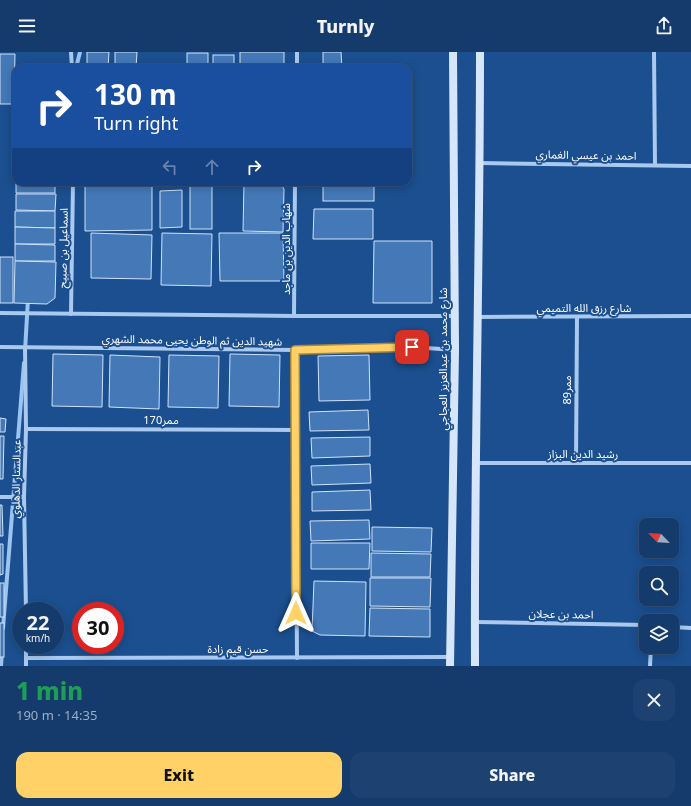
<!DOCTYPE html>
<html lang="en">
<head>
<meta charset="utf-8">
<style>
  body { margin:0; font-family:"Noto Sans","Noto Sans Arabic",sans-serif; background:#1d4271; color:#f1f3f6; height:100vh; display:flex; flex-direction:column; font-size:15px; white-space:nowrap }
  * { box-sizing:border-box; margin:0 }
  p { font-size:13px; color:#9dadc1 }
  .icon { flex:none; width:22px; height:22px; fill:none; stroke:currentColor; stroke-width:2; stroke-linecap:round; stroke-linejoin:round }
  .map { position:relative; height:614px; overflow:hidden }
  .panel { display:flex; flex-direction:column; background:#143b6b; flex:1 }
  .panel>* { flex:none }
  .hud { position:absolute; left:12px; top:12px; width:400px; height:122px; border-radius:12px; box-shadow:0 2px 10px #0003,0 0 0 1px #33557e; background:#1a4fa0; color:#fff; overflow:hidden }
  .needle { width:26px; rotate:295deg }
  .buttons { position:absolute; left:639px; top:466px; display:grid; gap:8px }
  .buttons a { display:grid; place-items:center; width:40px; height:40px; border-radius:8px; background:#143b6b; box-shadow:0 2px 10px #0003,0 0 0 1px #33557e; font-size:20px }
  .speed { position:absolute; left:12px; top:550px; display:flex; gap:8px; font-size:20px; font-weight:700; text-align:center }
  .speed>* { display:grid; place-content:center; width:52px; height:52px; border-radius:50%; background:#143b6b; box-shadow:0 2px 10px #0003,0 0 0 1px #33557e; line-height:1 }
  .speed small { font-size:10px; font-weight:400 }
  .speed .limit { border:6px solid #d22; background:#fff; color:#111 }
  .pin { position:absolute; display:grid; place-items:center; width:34px; height:34px; color:#fff; margin:-17px; border-radius:8px; box-shadow:0 2px 6px #0006 }
  .me { position:absolute; width:44px; margin:-22px; rotate:0deg; stroke-linejoin:round; filter:drop-shadow(0 0 3px #0008) }
  .turn { display:flex; align-items:center; gap:14px; height:84px; padding:0 16px; font-size:18px }
  .turn .icon { width:52px; height:52px; stroke-width:2.5 }
  .turn b { display:block; font-size:28px; line-height:34px }
  .lanes { display:flex; align-items:center; height:38px; padding:0 16px; background:#0003; justify-content:center; gap:20px; direction:ltr }
  .lanes .off { opacity:.35 }
  .round { display:grid; place-items:center; flex:none; width:42px; height:42px; border-radius:12px; background:#1d4271 }
  .overview { display:flex; align-items:center; justify-content:space-between; height:68px; padding:0 16px }
  h1 { font-size:24px; font-weight:800; line-height:30px; color:#1e9e55 }
  .cta { display:flex; gap:8px; margin-top:auto; padding:8px 16px }
  .cta a { flex:1; height:46px; border-radius:12px; background:#ffd166; color:#111; font-size:16px; font-weight:800; line-height:46px; text-align:center }
  .cta a+a { background:#1d4271; color:#f1f3f6 }
  header { display:flex; justify-content:space-between; align-items:center; height:52px; padding:0 16px; background:#143b6b; font-size:18px; font-weight:800 }
  .map>svg:first-child { display:block }
  .lines { fill:none; stroke-linecap:round; stroke-linejoin:round }
  .stream { stroke:#9cc4f0; stroke-width:4 }
  .building { fill:#4478b7; stroke:#cfe3fa }
  .street { stroke:#a9c9ee; stroke-width:4 }
  .secondary { stroke:#d6e6fa; stroke-width:8 }
  .route-casing { stroke:#a68842; stroke-width:10 }
  .route { stroke:#ffd166; stroke-width:7 }
  .labels { text-anchor:middle; stroke-width:4; stroke-linejoin:round; paint-order:stroke }
  .street-label { font-size:11px; fill:#fff; stroke:#1b4f8f }
</style>
</head>
<body>
<header><svg class="icon" aria-label="menu" viewBox="0 0 24 24"><path d="M4 6h16M4 12h16M4 18h16"/></svg>Turnly<svg class="icon" aria-label="share" viewBox="0 0 24 24"><path d="M12 15V3M7 8l5-5 5 5M5 13v7h14v-7"/></svg></header>
<div class="map">
<svg width="691" height="614" viewBox="0 0 691 614">
  <rect width="100%" height="100%" fill="#1b4f8f"/>
  <g class="lines">
    <!-- stream -->
    <g class="stream">
      <path d="M 76,16 L 80,0"/>
      <path d="M 25,299 L 28,247"/>
      <path d="M 3,576 L 24,311"/>
      <path d="M 1,614 L 2,600"/>
    </g>
  </g>
  <!-- building -->
  <g class="building">
    <path d="M 87,0 L 109,0 L 108,16 L 87,16 Z"/>
    <path d="M 115,0 L 137,0 L 136,16 L 115,16 Z"/>
    <rect x="240" y="0" width="44" height="16"/>
    <path d="M 323,0 L 341,0 L 342,16 L 323,16 Z"/>
    <rect x="187" y="1" width="21" height="15"/>
    <path d="M 0,2 L 15,2 L 14,52 L 0,52 Z"/>
    <rect x="213" y="3" width="21" height="13"/>
    <path d="M 16,125 L 16,130 L 55,130 L 55,141 L 16,141 Z"/>
    <path d="M 90,130 L 152,130 L 152,178 L 85,179 L 85,135 Z"/>
    <path d="M 244,130 L 276,130 L 280,131 L 284,137 L 283,180 L 243,179 Z"/>
    <rect x="323" y="130" width="51" height="19"/>
    <rect x="190" y="132" width="22" height="45"/>
    <path d="M 182,138 L 182,175 L 160,176 L 160,139 Z"/>
    <path d="M 16,142 L 56,142 L 55,159 L 16,158 Z"/>
    <path d="M 314,157 L 373,157 L 373,187 L 313,187 Z"/>
    <path d="M 15,159 L 55,159 L 55,176 L 15,175 Z"/>
    <path d="M 15,175 L 55,176 L 55,192 L 15,192 Z"/>
    <path d="M 91,181 L 152,183 L 151,227 L 91,226 Z"/>
    <path d="M 162,181 L 212,182 L 211,234 L 161,233 Z"/>
    <path d="M 219,181 L 283,181 L 284,229 L 220,229 Z"/>
    <path d="M 374,189 L 432,189 L 432,251 L 373,251 Z"/>
    <path d="M 15,192 L 55,193 L 55,209 L 15,209 Z"/>
    <rect x="0" y="205" width="13" height="46"/>
    <path d="M 15,209 L 56,210 L 55,246 L 47,252 L 14,251 Z"/>
    <path d="M 53,302 L 103,303 L 102,355 L 52,354 Z"/>
    <path d="M 230,302 L 280,303 L 279,355 L 229,354 Z"/>
    <path d="M 110,303 L 160,305 L 159,357 L 109,355 Z"/>
    <path d="M 169,303 L 219,304 L 218,356 L 168,355 Z"/>
    <path d="M 369,303 L 370,348 L 319,349 L 318,304 Z"/>
    <path d="M 368,358 L 369,378 L 310,379 L 309,360 Z"/>
    <path d="M 0,366 L 6,367 L 5,380 L 0,380 Z"/>
    <path d="M 0,384 L 4,384 L 3,427 L 0,427 Z"/>
    <path d="M 370,385 L 370,404 L 312,406 L 311,386 Z"/>
    <path d="M 370,412 L 371,431 L 312,433 L 311,414 Z"/>
    <path d="M 370,438 L 371,458 L 312,459 L 312,440 Z"/>
    <path d="M 0,453 L 2,453 L 3,484 L 0,484 Z"/>
    <path d="M 369,468 L 370,487 L 311,489 L 310,469 Z"/>
    <path d="M 372,475 L 432,476 L 431,500 L 372,499 Z"/>
    <path d="M 311,491 L 370,491 L 369,517 L 311,517 Z"/>
    <path d="M 0,492 L 3,492 L 3,522 L 0,523 Z"/>
    <path d="M 371,501 L 431,502 L 430,525 L 371,525 Z"/>
    <path d="M 370,526 L 431,526 L 430,555 L 370,554 Z"/>
    <path d="M 314,529 L 366,530 L 365,584 L 320,583 L 312,579 Z"/>
    <rect x="0" y="531" width="4" height="34"/>
    <path d="M 370,556 L 430,557 L 430,585 L 369,584 Z"/>
    <rect x="0" y="571" width="4" height="34"/>
  </g>
  <g class="lines">
    <!-- street -->
    <g class="street">
      <path d="M 71,0 L 72,16"/>
      <path d="M 654,0 L 655,113"/>
      <path d="M 297,16 L 297,0"/>
      <path d="M 480,111 L 691,114"/>
      <path d="M 0,261 L 294,264 L 455,264"/>
      <path d="M 71,262 L 73,130"/>
      <path d="M 294,264 L 295,130"/>
      <path d="M 478,265 L 691,264"/>
      <path d="M 0,295 L 295,298 L 412,295 L 455,298"/>
      <path d="M 25,295 L 26,377 L 24,445 L 26,559"/>
      <path d="M 295,298 L 297,606"/>
      <path d="M 26,377 L 295,378"/>
      <path d="M 476,411 L 691,411"/>
      <path d="M 576,411 L 577,265"/>
      <path d="M 0,445 L 24,445"/>
      <path d="M 475,570 L 646,573"/>
      <path d="M 672,575 L 691,576"/>
      <path d="M 26,593 L 26,614"/>
      <path d="M 26,606 L 450,605"/>
      <path d="M 650,614 L 651,595"/>
    </g>
    <!-- secondary -->
    <g class="secondary">
      <path d="M 450,614 L 455,298 L 453,0"/>
      <path d="M 475,614 C 474,409 480,205 480,0"/>
    </g>
  </g>
  <g class="lines">
    <defs>
      <path id="route" d="M 296,561 L 295,298 L 412,295"/>
    </defs>
    <!-- route casing -->
    <use href="#route" class="route-casing"/>
    <!-- route -->
    <use href="#route" class="route"/>
  </g>
  <g class="labels">
    <!-- street labels -->
    <g class="street-label">
      <text transform="translate(586 103) rotate(1)" y="4">احمد بن عيسي الغماري</text>
      <text transform="translate(63 196) rotate(-89)" y="4">اسماعيل بن صبيح</text>
      <text transform="translate(286 197) rotate(-90)" y="4">شهاب الدين بن ماجد</text>
      <text x="584" y="260">شارع رزق الله التميمي</text>
      <text transform="translate(192 288) rotate(1)" y="4">شهيد الدين ثم الوطن يحيى محمد الشهري</text>
      <text transform="translate(443 307) rotate(-90)" y="4">شارع محمد بن عبدالعزيز العجاجي</text>
      <text transform="translate(567 338) rotate(-90)" y="4">ممر89</text>
      <text x="161" y="372">ممر170</text>
      <text x="583" y="406">رشيد الدين البزاز</text>
      <text transform="translate(16 427) rotate(-89)" y="4">عبدالستار الدهلوي</text>
      <text transform="translate(561 562) rotate(1)" y="4">احمد بن عجلان</text>
      <text x="238" y="601">حسن قيم زادة</text>
    </g>
  </g>
</svg>
<div class="buttons">
<a><svg class="needle" viewBox="-14 -14 28 28"><path d="M0-13l5 13h-10z" fill="#e53935"/><path d="M0 13l5-13h-10z" fill="#9dadc1"/></svg></a>
<a><svg class="icon" aria-label="search" viewBox="0 0 24 24"><circle cx="10" cy="10" r="6"/><path d="M15 15l6 6"/></svg></a>
<a><svg class="icon" aria-label="layers" viewBox="0 0 24 24"><path d="M12 4l9 5-9 5-9-5zM3 14l9 5 9-5"/></svg></a>
</div>
<div class="speed"><div>22<small>km/h</small></div><div class="limit">30</div></div>
<div class="pin" style="left:412px;top:295px;background:#d93025"><svg class="icon" aria-label="arrive" viewBox="0 0 24 24"><path d="M6 21V4h12l-3 4 3 4H6"/></svg></div>
<svg class="me" style="left:296px;top:561px" viewBox="-20 -20 40 40"><path d="M0-17L14 15 0 8-14 15z" fill="#ffd166" stroke="#fff" stroke-width="4"/></svg>
<div class="hud">
<div class="turn"><svg class="icon" aria-label="right" viewBox="0 0 24 24"><path d="M7 20v-9h11M14 6l5 5-5 5"/></svg><div><b>130 m</b>Turn right</div></div>
<div class="lanes"><svg class="icon off" aria-label="left" viewBox="0 0 24 24"><path d="M17 20v-9H6M10 6l-5 5 5 5"/></svg><svg class="icon off" aria-label="ahead" viewBox="0 0 24 24"><path d="M12 20V5M6 11l6-6 6 6"/></svg><svg class="icon" aria-label="right" viewBox="0 0 24 24"><path d="M7 20v-9h11M14 6l5 5-5 5"/></svg></div>
</div>
</div>
<section class="panel">
<div class="overview"><div><h1>1 min</h1><p>190 m · 14:35</p></div><a class="round"><svg class="icon" aria-label="close" viewBox="0 0 24 24"><path d="M6 6l12 12M18 6L6 18"/></svg></a></div>
<div class="cta"><a>Exit</a><a>Share</a></div>
</section>
</body>
</html>
